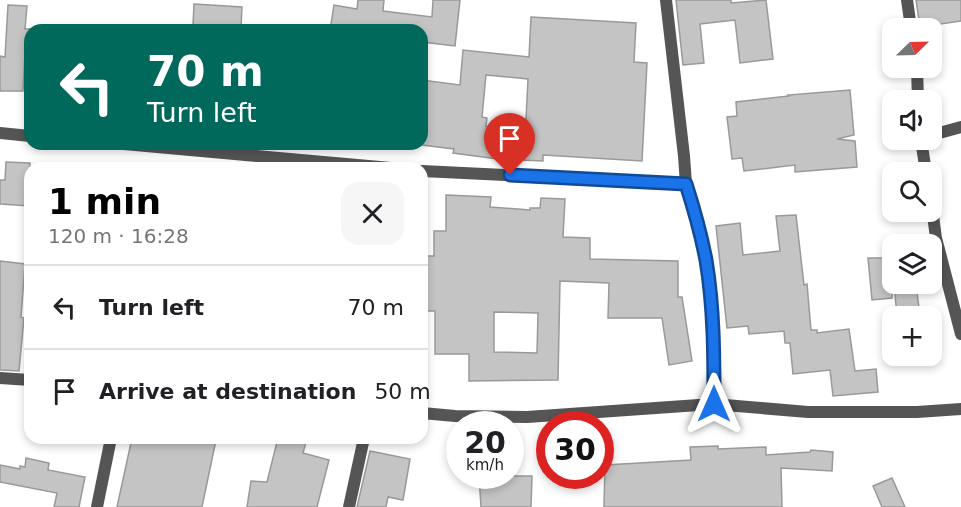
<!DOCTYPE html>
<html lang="en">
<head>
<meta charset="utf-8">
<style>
  body { margin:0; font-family:"DejaVu Sans",sans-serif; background:#f6f6f6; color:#202124; height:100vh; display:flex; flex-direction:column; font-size:22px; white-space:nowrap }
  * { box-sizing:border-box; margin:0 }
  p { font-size:20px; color:#757577 }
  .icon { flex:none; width:33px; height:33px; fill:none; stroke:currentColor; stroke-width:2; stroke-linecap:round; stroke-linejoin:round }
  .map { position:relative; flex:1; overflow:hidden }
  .sheet { position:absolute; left:24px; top:162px; width:404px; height:282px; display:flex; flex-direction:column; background:#fff; border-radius:18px; box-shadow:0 3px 9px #0003 }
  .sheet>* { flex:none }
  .hud { position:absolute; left:24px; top:24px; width:404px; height:126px; border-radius:18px; box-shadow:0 3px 9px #0003; background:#00695c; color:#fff; overflow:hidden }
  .needle { width:39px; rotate:67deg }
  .fabs { position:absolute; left:882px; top:18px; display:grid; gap:12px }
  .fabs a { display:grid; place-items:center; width:60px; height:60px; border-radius:12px; background:#fff; box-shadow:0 3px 9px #0003; font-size:30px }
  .speed { position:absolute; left:446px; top:411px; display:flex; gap:12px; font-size:30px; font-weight:700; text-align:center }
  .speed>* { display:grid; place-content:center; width:78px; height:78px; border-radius:50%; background:#fff; box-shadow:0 3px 9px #0003; line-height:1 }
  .speed small { font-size:15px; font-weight:400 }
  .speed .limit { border:9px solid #d22; background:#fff; color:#111 }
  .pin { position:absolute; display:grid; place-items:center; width:51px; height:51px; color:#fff; margin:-62px -26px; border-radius:50% 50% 50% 0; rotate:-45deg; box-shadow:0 0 6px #0007 }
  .pin .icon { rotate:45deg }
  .me { position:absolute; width:66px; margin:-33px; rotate:0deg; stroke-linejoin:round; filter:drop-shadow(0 0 4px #0008) }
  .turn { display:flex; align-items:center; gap:21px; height:126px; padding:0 24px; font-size:27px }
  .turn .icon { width:78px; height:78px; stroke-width:2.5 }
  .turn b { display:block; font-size:42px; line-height:51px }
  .round { display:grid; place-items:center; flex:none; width:63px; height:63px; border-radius:18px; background:#f6f6f6 }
  .head { display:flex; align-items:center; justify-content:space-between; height:102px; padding:0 24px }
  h1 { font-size:36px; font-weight:800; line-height:45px; color:#000 }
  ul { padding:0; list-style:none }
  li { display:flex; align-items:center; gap:18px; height:84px; padding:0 24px; border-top:2px solid #e0e0e0 }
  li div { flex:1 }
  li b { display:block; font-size:22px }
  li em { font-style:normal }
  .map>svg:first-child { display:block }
  .building { fill:#c4c4c4; stroke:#999; stroke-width:1.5; fill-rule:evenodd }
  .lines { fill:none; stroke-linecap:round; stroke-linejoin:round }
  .minor { stroke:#555; stroke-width:12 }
  .route-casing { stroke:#114b97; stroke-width:15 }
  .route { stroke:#1a73e8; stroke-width:10 }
</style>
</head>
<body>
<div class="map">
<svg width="961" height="507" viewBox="0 0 961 507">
  <rect width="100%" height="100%" fill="#fff"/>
  <!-- building -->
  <g class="building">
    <path d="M 358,0 L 384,0 L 383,11 L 432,17 L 433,0 L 460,0 L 455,46 L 422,42 L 422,30 L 330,30 L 334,5 L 357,9 Z"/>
    <path d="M 676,0 L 731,0 L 731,3 L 766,0 L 773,59 L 740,63 L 735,20 L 700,24 L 704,63 L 683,65 Z"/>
    <path d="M 916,0 L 961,0 L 961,21 L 920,27 Z"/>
    <path d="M 194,4 L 242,7 L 241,28 L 193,25 Z"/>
    <path d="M 8,5 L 27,6 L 25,29 L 30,29 L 30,53 L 25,53 L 23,91 L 0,91 L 0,56 L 5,57 Z"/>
    <path d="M 531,17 L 636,23 L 634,62 L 647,63 L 642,161 L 543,155 L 543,161 L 498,159 L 453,153 L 454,149 L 422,145 L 422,80 L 460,85 L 463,50 L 529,57 ZM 486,75 L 528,79 L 526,119 L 523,119 L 523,129 L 486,126 L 487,118 L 482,117 Z"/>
    <path d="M 850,90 L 854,135 L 837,139 L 855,141 L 857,167 L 795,172 L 795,165 L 744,171 L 742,158 L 732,159 L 727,117 L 737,116 L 736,102 L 789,96 L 788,95 Z"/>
    <path d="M 6,162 L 30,163 L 30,206 L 0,204 L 0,180 L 5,180 Z"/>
    <path d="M 446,195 L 491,197 L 490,207 L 530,210 L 530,208 L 540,208 L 541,198 L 565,199 L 563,237 L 590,238 L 590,259 L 678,261 L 678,297 L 682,297 L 692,361 L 669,365 L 662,318 L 608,318 L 609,283 L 560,281 L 558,380 L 469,381 L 469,354 L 435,354 L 435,311 L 422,311 L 422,256 L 434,256 L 434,231 L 446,231 ZM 494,312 L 538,313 L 537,353 L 494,352 Z"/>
    <path d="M 796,215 L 804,285 L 807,284 L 811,330 L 817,330 L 817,333 L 849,329 L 855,371 L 876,369 L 878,392 L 833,396 L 830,370 L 793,374 L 790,343 L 785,343 L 784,331 L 749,334 L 748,326 L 727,328 L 716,226 L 740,223 L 743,255 L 780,251 L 776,216 Z"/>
    <path d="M 868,258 L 889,258 L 889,278 L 892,278 L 892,298 L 872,300 Z"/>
    <path d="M 0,261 L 25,264 L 21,317 L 24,318 L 19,371 L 0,370 Z"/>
    <path d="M 894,284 L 916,284 L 920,316 L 897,316 Z"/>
    <path d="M 132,438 L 206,438 L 216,440 L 202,507 L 117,507 Z"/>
    <path d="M 278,438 L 289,438 L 306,442 L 303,453 L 329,460 L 317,507 L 247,507 L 251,481 L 267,482 Z"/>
    <path d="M 718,446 L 718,449 L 766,447 L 766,455 L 810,452 L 811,450 L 833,452 L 832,471 L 781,468 L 782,507 L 604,507 L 605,465 L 691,460 L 690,447 Z"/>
    <path d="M 370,451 L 410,459 L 403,500 L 388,497 L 386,507 L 357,507 Z"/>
    <path d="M 26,458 L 49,463 L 48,470 L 85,477 L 79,507 L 54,507 L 57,493 L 0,482 L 0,465 L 20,469 L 20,466 L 25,467 Z"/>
    <path d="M 479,476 L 532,476 L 531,507 L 481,507 Z"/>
    <path d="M 892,478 L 905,507 L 882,507 L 873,486 Z"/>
  </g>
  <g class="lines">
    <!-- minor -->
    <g class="minor">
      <path d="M 666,0 L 684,156 L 686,184 L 697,219 L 706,261 L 713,326 L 713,404"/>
      <path d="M 907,0 L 911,28"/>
      <path d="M 917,68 L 918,100"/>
      <path d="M 0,133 L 30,136"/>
      <path d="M 932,135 L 961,127"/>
      <path d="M 921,140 L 926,172"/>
      <path d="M 124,144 L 391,168"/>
      <path d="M 422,171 L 686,184"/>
      <path d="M 932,208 L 936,238 L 961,334"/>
      <path d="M 0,378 L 30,380"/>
      <path d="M 422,413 L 455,416 L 527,417 L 713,404 L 808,412 L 917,412 L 961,409"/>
      <path d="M 97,507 L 111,438"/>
      <path d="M 349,507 L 364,438"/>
    </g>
  </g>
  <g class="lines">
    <defs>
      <path id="route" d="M 510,175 L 686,184 C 694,209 701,234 706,260 C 714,308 714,356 714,404"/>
    </defs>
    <!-- route casing -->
    <use href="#route" class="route-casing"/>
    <!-- route -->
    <use href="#route" class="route"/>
  </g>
</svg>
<div class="fabs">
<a><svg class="needle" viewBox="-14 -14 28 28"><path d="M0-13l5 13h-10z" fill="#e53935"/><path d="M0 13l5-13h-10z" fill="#757577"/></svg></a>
<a><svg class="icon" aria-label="sound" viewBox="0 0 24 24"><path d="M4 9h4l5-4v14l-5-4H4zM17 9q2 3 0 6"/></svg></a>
<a><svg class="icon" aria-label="search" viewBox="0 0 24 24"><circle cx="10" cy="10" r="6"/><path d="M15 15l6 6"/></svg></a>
<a><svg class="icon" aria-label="layers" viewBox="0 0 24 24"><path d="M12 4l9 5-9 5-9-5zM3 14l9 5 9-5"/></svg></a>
<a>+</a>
</div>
<div class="speed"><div>20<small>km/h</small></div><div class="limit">30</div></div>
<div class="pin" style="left:510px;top:175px;background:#d93025"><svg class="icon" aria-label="arrive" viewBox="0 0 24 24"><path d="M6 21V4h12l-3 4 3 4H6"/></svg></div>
<svg class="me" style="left:714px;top:404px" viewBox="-20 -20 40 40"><path d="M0-17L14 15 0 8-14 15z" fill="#1a73e8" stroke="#fff" stroke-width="4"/></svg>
<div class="hud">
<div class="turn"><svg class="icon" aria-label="left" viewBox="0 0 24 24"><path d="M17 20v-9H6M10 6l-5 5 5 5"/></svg><div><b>70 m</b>Turn left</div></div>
</div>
<section class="sheet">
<div class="head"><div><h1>1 min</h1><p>120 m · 16:28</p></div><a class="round"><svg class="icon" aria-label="close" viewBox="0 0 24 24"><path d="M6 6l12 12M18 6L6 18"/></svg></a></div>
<ul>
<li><svg class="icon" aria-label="left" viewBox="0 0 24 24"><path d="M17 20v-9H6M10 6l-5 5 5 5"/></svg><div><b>Turn left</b></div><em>70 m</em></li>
<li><svg class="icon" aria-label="arrive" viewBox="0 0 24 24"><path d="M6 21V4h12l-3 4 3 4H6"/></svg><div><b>Arrive at destination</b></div><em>50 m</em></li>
</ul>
</section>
</div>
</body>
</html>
